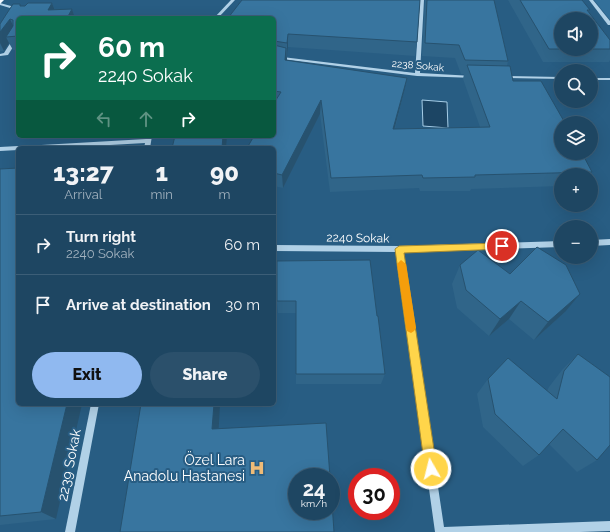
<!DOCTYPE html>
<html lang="en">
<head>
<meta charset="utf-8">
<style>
  body { margin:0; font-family:Raleway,sans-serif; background:#2b506b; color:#f1f3f6; height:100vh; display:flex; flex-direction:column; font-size:15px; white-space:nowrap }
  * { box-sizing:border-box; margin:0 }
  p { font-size:13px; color:#a1b1be }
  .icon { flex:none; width:22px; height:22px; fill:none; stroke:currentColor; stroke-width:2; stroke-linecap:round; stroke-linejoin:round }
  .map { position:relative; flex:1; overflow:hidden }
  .sheet { position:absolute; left:16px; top:146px; width:260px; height:260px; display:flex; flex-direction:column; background:#1e4662; border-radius:6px; box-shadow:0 4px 16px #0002,0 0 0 1px #3c5e77 }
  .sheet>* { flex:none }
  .hud { position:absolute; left:16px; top:16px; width:260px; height:122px; border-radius:6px; box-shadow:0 4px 16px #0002,0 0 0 1px #3c5e77; background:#0b6e4f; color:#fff; overflow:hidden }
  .fabs { position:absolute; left:554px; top:12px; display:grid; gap:8px }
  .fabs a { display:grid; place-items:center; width:44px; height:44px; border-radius:50%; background:#1e4662; box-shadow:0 4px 16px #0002,0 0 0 1px #3c5e77; font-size:20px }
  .speed { position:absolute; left:288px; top:468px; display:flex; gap:8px; font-size:20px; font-weight:700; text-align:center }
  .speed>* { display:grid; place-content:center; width:52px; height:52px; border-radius:50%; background:#1e4662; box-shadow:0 4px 16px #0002,0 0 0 1px #3c5e77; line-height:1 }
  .speed small { font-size:10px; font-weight:400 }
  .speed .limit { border:6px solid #d22; background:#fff; color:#111 }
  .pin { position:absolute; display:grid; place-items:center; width:34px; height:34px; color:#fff; margin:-17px; border:2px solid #fff; border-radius:50%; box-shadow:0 1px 4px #0007 }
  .me { position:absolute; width:44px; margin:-22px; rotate:352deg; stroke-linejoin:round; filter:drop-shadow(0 0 3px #0008) }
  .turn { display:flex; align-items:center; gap:14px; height:84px; padding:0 16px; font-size:18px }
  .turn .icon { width:52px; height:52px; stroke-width:2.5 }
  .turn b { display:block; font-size:28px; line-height:34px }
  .lanes { display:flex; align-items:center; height:38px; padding:0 16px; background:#0003; justify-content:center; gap:20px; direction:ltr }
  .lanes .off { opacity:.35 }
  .eta { display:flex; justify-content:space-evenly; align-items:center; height:68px; text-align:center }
  .eta b { font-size:24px; font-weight:800; line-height:28px }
  .action { display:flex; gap:8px; margin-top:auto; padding:8px 16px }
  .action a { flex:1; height:46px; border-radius:24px; background:#90b9f0; color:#111; font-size:16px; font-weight:800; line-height:46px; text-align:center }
  .action a+a { background:#2b506b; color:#f1f3f6 }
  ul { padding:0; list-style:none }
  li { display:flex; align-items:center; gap:12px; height:60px; padding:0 16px; border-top:1px solid #3c5e77 }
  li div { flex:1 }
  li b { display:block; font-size:15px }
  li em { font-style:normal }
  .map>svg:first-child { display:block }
  .green { fill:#33709a }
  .water { fill:#1c4564; stroke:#a6cde7 }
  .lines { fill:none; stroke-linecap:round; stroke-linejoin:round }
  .minor { fill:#b1d1e7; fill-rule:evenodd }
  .major { fill:#f2f8fd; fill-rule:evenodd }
  .wall { fill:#306589; fill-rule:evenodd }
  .shaded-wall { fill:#27526f }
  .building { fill:#38759f; stroke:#27526f }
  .route { fill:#ffd54a; stroke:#a68a30 }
  .slow { fill:#f59e0b }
  .labels { text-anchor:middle; stroke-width:4; stroke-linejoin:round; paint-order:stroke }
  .far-street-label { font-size:10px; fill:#fff; stroke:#285d83 }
  .street-label { font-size:12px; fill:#fff; stroke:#285d83 }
  .near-poi-label { font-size:14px; fill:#fff; stroke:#285d83; text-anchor:end }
  .near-street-label { font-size:14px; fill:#fff; stroke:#285d83 }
</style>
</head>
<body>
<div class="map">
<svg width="610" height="532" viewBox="0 0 610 532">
  <rect width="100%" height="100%" fill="#285d83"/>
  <!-- green -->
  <path class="green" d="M 594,0 L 610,0 L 610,20 Z"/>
  <!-- water -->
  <path class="water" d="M 422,100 L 447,102 L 448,128 L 423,126 Z"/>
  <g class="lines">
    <!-- minor -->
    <g class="minor">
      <path d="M 231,0 L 235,0 L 218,18 L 214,18 Z"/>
      <path d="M 420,0 L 424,0 L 420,73 L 473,76 L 475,77 L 475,78 L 417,76 L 274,58 L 274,56 L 415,73 Z"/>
      <path d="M 589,0 L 593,0 L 610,21 L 610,25 L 608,25 Z"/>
      <path d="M 0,3 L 33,12 L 34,13 L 31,18 L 27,18 L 30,14 L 0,5 Z"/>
      <path d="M 16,34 L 18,34 L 18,39 L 8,55 L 0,56 L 0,54 L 4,53 Z"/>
      <path d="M 501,76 L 561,77 L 561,79 L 503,78 L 501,77 Z"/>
      <rect x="591" y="78" width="19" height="2"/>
      <path d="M 146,136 L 152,136 L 150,148 L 144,148 L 145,143 L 57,148 L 21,148 L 24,146 L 146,139 Z"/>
      <path d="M 18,146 L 21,148 L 18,148 L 18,150 L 0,151 L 0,147 Z"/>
      <path d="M 610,239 L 610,245 L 591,246 L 591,240 Z"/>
      <path d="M 561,241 L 561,247 L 403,252 L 444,527 L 610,521 L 610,531 L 580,532 L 435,532 L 396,252 L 274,251 L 274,245 L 399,246 Z"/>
      <path d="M 91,404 L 99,404 L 75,532 L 65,532 Z"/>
    </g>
    <!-- major -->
    <path class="major" d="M 0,0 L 4,0 L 0,4 Z"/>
  </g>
  <!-- wall -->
  <g class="wall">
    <path d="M 425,0 L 494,0 L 508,61 L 507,66 L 513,81 L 592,172 L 590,175 L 561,175 L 561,186 L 471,189 L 470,191 L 420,191 L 419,188 L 330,192 L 320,114 L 283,188 L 274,186 L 274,18 L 417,42 L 415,56 L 288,47 L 287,56 L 287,61 L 404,92 L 395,129 L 480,127 L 463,79 L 464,74 L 461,74 L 455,58 L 422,56 Z"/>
    <path d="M 508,0 L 582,0 L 590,10 L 589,12 L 610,49 L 610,60 L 609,62 L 543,62 ZM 561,19 L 591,19 L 591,49 L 561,49 Z"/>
    <path d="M 52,3 L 55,10 L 72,9 L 75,18 L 18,18 L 18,50 L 13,50 L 9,43 L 4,51 L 0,51 L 0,24 L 21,6 L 25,6 Z"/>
    <path d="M 0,169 L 56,519 L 0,525 Z"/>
    <path d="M 277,261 L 385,374 L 381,384 L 296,384 L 296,313 L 278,313 L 277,301 Z"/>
    <path d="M 460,265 L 565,312 L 534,340 L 509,319 L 489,336 L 457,308 L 452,284 Z"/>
    <path d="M 578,354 L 597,460 L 577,472 L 549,444 L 539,455 L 523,466 L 483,427 L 477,394 L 488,379 L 547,391 L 549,387 L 562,370 Z"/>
  </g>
  <!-- shaded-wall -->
  <g class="shaded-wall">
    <path d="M 52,3 L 57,16 L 48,10 Z"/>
    <path d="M 72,9 L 75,18 L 67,18 Z"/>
    <path d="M 10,19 L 16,32 L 6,37 L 9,43 L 4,51 L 0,43 L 0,32 Z"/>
    <path d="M 288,34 L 288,47 L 287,56 L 287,43 Z"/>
    <path d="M 286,48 L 287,61 L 285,60 Z"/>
    <path d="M 407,78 L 404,92 L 391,142 L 393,129 Z"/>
    <path d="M 321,100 L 320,114 L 283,188 L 282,175 Z"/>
    <path d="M 223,136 L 227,136 L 226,148 L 222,148 Z"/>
    <path d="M 580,294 L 565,312 L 534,340 L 548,322 Z"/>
    <path d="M 521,301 L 509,319 L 489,336 L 500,319 Z"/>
    <path d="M 67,404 L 82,404 L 56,519 L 41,512 Z"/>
    <path d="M 214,404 L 220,404 L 218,441 L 212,429 Z"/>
  </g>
  <!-- building -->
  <g class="building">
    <path d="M 242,0 L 420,0 L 417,42 L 288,34 L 287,43 L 274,41 L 274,18 L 228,18 Z"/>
    <path d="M 427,0 L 494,0 L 508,61 L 465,60 L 459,45 L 425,43 Z"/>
    <path d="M 520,0 L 582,0 L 590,10 L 587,10 L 610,40 L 610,49 L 591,49 L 591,19 L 561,19 L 561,49 L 549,49 Z"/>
    <path d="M 28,3 L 52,3 L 48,10 L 72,9 L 67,18 L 18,18 L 18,36 L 6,37 L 13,26 L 13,20 L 10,19 L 0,32 L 0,24 L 13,4 L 20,4 L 20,6 L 25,6 Z"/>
    <path d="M 274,45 L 286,48 L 285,60 L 407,78 L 393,129 L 490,127 L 467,65 L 510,66 L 513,81 L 541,81 L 565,123 L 561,123 L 561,153 L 582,153 L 592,172 L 475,175 L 475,177 L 423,178 L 422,175 L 331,178 L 321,100 L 282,175 L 274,173 L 274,148 L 247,148 L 254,136 L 274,136 L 274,103 L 281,92 L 274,91 Z"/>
    <path d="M 175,136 L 223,136 L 222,148 L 172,148 Z"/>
    <path d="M 18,168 L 18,404 L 67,404 L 41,512 L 0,516 L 0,169 Z"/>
    <path d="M 537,247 L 566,265 L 580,294 L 548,322 L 521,301 L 500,319 L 466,290 L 460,265 L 478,250 L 510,274 Z"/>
    <path d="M 370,260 L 377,316 L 378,316 L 385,374 L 296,374 L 296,301 L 277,301 L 277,261 Z"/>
    <path d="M 578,354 L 610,377 L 610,445 L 597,460 L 563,429 L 539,455 L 495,414 L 488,379 L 508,358 L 557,399 L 564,371 Z"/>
    <path d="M 141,404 L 214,404 L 212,429 L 326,423 L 330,477 L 297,477 L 297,511 L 331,511 L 331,488 L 334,532 L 120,532 Z"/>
  </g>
  <!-- route -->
  <path class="route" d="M 502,243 L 507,246 L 502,249 L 404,253 L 437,469 L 435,473 L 431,475 L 427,473 L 425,469 L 395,249 L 399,246 Z"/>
  <!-- slow -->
  <path class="slow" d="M 401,260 L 406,264 L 416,328 L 414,331 L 411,333 L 407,331 L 406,328 L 397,264 Z"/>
  <!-- icons -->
  <defs>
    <symbol id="hospital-bare" viewBox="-9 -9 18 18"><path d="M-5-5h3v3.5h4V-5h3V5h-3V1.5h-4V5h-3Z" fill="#eb7" stroke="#285d83" stroke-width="2.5" paint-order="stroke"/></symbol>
  </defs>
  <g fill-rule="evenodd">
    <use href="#hospital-bare" x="246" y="457" width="22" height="22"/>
  </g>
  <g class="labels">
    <!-- far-street labels -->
    <g class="far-street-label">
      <text transform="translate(418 65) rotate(5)" y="4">2238 Sokak</text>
    </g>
    <!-- street labels -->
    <g class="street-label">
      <text transform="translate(358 238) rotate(1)" y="4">2240 Sokak</text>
    </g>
    <!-- near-poi labels -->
    <g class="near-poi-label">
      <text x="245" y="465">Özel Lara<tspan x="245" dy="16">Anadolu Hastanesi</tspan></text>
    </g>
    <!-- near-street labels -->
    <g class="near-street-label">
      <text transform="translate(69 465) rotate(-79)" y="5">2239 Sokak</text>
    </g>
  </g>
</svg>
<div class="fabs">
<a><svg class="icon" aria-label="sound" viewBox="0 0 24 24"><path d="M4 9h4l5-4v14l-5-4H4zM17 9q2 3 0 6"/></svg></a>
<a><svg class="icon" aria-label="search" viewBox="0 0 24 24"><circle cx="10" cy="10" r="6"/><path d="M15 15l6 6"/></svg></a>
<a><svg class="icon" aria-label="layers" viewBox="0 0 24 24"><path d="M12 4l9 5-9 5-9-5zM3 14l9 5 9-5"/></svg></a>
<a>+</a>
<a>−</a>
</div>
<div class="speed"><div>24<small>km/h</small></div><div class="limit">30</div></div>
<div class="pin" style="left:502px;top:246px;background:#d93025"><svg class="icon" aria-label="arrive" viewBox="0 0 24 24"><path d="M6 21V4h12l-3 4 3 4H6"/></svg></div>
<svg class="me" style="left:431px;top:469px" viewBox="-20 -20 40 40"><circle r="17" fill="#ffd54a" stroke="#fff" stroke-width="3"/><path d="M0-11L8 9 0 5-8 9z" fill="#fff"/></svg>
<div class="hud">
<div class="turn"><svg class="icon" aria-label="right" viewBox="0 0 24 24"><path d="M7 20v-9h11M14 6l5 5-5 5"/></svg><div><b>60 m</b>2240 Sokak</div></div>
<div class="lanes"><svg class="icon off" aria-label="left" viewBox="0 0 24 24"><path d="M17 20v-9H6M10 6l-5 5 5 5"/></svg><svg class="icon off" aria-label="ahead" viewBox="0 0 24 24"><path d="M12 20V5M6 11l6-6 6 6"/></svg><svg class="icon" aria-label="right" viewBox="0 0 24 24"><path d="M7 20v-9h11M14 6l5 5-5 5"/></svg></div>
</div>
<section class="sheet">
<div class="eta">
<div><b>13:27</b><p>Arrival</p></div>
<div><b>1</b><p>min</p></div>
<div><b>90</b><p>m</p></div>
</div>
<ul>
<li><svg class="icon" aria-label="right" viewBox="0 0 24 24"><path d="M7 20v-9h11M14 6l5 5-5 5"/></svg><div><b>Turn right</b><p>2240 Sokak</p></div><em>60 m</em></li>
<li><svg class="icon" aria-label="arrive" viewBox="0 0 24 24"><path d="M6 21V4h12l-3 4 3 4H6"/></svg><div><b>Arrive at destination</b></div><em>30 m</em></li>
</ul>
<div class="action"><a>Exit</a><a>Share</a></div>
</section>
</div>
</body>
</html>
